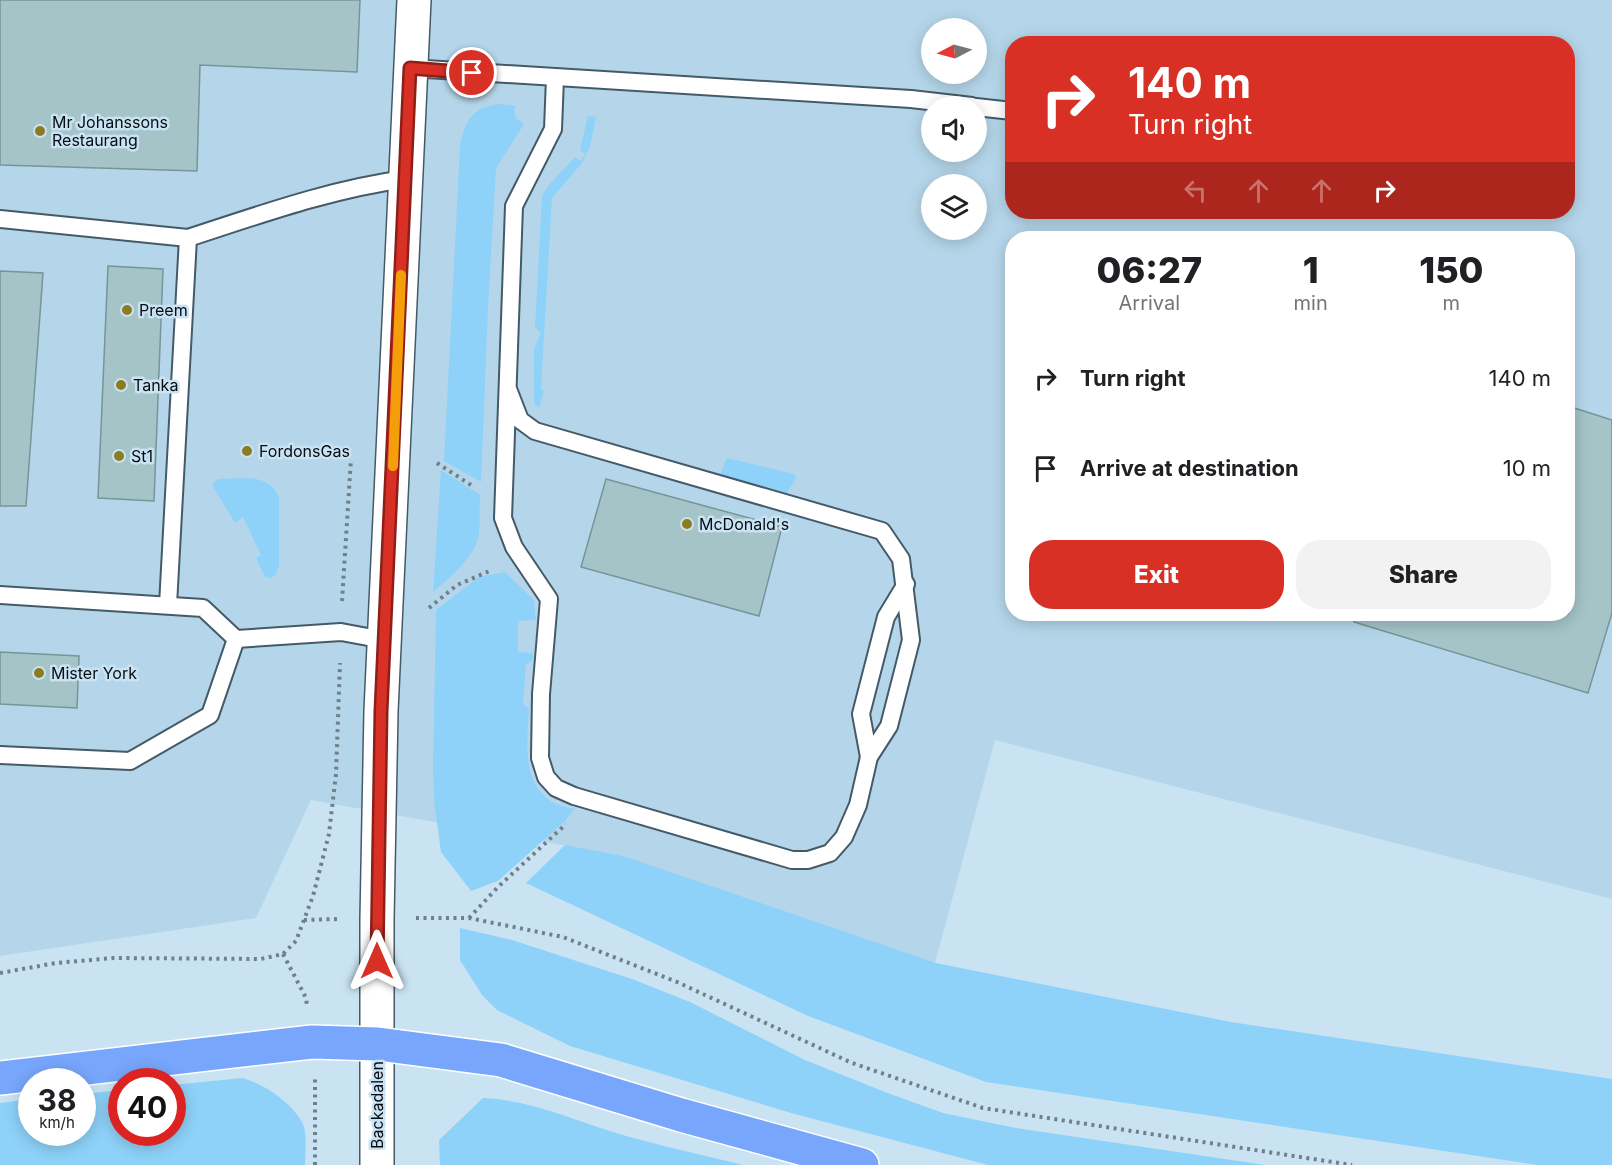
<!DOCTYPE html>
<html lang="en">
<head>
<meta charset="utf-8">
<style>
  body { margin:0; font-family:Inter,sans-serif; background:#f2f2f2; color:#202124; height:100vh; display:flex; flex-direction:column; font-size:22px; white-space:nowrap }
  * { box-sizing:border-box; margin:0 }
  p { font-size:20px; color:#757577 }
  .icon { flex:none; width:33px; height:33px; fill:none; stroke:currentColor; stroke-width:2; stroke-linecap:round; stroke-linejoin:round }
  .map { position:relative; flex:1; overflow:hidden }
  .drawer { position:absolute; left:1005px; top:231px; width:570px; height:390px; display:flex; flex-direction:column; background:#fff; border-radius:24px; box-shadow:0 3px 15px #0003 }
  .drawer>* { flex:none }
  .hud { position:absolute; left:1005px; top:36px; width:570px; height:183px; border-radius:24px; box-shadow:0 3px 15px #0003; background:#d93025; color:#fff; overflow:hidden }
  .needle { width:39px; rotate:264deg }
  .buttons { position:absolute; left:921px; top:18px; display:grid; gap:12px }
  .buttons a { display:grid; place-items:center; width:66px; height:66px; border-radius:50%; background:#fff; box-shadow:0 3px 15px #0003; font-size:30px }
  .speed { position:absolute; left:18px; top:1068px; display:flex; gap:12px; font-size:30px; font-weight:700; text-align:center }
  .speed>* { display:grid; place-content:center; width:78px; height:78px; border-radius:50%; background:#fff; box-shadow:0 3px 15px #0003; line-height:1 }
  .speed small { font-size:15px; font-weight:400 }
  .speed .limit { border:9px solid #d22; background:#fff; color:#111 }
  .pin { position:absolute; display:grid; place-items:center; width:51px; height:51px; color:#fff; margin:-26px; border:3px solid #fff; border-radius:50%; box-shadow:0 2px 6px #0007 }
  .me { position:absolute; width:66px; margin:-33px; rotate:0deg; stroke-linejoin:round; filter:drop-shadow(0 0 4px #0008) }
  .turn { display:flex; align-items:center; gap:21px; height:126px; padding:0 24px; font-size:27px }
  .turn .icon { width:78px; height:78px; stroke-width:2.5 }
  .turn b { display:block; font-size:42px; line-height:51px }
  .lanes { display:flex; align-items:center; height:57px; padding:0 24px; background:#0003; justify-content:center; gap:30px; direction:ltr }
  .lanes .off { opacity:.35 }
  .eta { display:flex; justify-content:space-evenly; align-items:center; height:102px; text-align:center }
  .eta b { font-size:36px; font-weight:800; line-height:42px }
  .button { display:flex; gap:12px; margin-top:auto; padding:12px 24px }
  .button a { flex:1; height:69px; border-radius:24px; background:#d93025; color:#fff; font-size:24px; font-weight:800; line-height:69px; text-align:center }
  .button a+a { background:#f2f2f2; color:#202124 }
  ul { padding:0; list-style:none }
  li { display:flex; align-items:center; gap:18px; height:90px; padding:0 24px }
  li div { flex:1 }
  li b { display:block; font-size:22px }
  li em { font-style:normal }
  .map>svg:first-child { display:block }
  .built { fill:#b5d6ea; fill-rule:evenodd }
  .green { fill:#8ed2f9 }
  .building { fill:#a4c4c8; stroke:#769599; stroke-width:1.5 }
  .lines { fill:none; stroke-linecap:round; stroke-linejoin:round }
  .lane-casing { stroke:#445a68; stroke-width:20 }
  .secondary-casing { stroke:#445a68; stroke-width:36 }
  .highway-casing { stroke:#fff; stroke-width:36 }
  .path { stroke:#6f808c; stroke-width:4; stroke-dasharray:3 4.5; stroke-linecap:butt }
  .lane { stroke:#fff; stroke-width:16 }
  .secondary { stroke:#fff; stroke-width:33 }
  .highway { stroke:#77a6fc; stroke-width:33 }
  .route-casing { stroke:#8d1f18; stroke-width:15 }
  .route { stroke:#d93025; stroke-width:10 }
  .slow { stroke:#f59e0b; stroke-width:10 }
  .poi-dot { fill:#8b7b21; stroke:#cae3f3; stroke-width:2 }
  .labels { text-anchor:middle; stroke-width:5; stroke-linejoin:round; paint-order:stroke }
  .poi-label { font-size:16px; fill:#050d13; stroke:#cae3f3; text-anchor:start }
  .street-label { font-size:16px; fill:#050d13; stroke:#cae3f3 }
</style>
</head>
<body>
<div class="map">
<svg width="1612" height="1165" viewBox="0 0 1612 1165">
  <rect width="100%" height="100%" fill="#cae3f3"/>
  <!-- built -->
  <path class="built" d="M 0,0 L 1612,0 L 1612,899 L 995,740 L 935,963 L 624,856 L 311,800 L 256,918 L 0,956 ZM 932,28 L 976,28 L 976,74 L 932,74 ZM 1012,44 L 1568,44 L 1568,212 L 1012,212 ZM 932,106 L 976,106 L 976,152 L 932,152 ZM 932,184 L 976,184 L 976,230 L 932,230 ZM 1012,238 L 1568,238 L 1568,614 L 1012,614 Z"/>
  <!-- green -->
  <g class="green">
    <path d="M 499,104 L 516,106 L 514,110 L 516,118 L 524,124 L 496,168 L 488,308 L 481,482 L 444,461 L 460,146 C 465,122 471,107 499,104 Z"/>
    <path d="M 588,116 L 596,117 L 590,147 L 582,163 L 552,198 L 541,388 L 544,391 L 539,408 L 535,405 L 534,399 L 534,349 L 541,333 L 535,327 L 542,196 L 548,186 L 575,157 L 581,161 L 585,154 L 580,150 Z"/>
    <path d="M 727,458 L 794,474 L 796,478 L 787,493 L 719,477 Z"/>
    <path d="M 441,470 L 480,495 C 479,509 481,524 478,538 C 475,556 447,581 433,592 Z"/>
    <path d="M 218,479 C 241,479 269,472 279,497 L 279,566 L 275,575 L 271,578 L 265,577 L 256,558 L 261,555 L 243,517 L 235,523 L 212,485 Z"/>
    <path d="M 505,572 L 534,600 L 536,620 L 518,621 L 518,652 L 533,653 L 533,660 L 526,664 L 523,704 L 529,708 C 528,740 520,781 552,802 C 558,806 568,807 574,809 L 566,820 L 498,881 L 471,891 L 441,852 L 434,801 L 433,766 L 436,610 L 479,577 Z"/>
    <path d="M 565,845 L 624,856 L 936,963 L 1231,1022 L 1612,1079 L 1612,1165 L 1537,1165 L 986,1082 L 808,1016 L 526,883 Z"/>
    <path d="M 460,928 L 512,940 L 632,979 L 690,1002 L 805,1060 L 885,1092 L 943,1113 L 1016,1128 L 1265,1165 L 988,1165 L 791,1113 L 570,1046 L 497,1010 L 482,995 L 460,960 Z"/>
    <path d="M 242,1078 C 264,1084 291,1102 302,1122 C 308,1133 305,1153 305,1165 L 0,1165 L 0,1103 L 31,1099 L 32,1132 L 82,1132 L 83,1094 L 121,1090 L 122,1132 L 172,1132 L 173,1085 Z"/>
    <path d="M 483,1098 C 529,1100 569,1118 613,1132 C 655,1145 700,1154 743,1165 L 440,1165 L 439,1140 Z"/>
  </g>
  <!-- building -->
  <g class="building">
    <path d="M 0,0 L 360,0 L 357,72 L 200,65 L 197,171 L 0,165 Z"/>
    <path d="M 108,266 L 163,269 L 154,501 L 98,498 Z"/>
    <path d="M 0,271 L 43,273 L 26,506 L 0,506 Z"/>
    <path d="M 1568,406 L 1612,420 L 1612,613 L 1588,693 L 1354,622 L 1356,614 L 1568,614 Z"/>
    <path d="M 606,479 L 782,527 L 759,616 L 581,567 Z"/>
    <path d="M 0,652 L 79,656 L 77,708 L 0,704 Z"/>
  </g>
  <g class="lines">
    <defs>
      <g id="lane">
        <path d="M 410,68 L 911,99 L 972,106"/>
        <path d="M 976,107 L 1012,111"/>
        <path d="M 0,219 L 188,238"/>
        <path d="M 508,389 L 520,420 L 535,431 L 882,531 L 901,559 L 911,640 L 889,726 L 869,757 L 858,805 L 844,837 L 830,853 L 808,860 L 792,860 L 574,796 L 556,788 L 546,777 L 540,758 L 541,694 L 549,599 L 514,547 L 503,518 L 514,206 L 553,129 L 555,78"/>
        <path d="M 0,595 L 203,608 L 236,639 L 341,632 L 384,640"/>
        <path d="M 168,605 L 188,238 C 259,215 331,189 405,179"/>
        <path d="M 0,755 L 130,761 L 210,715 L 236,639"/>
        <path d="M 869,757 L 861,714 L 886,617 L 906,584"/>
      </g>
      <path id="secondary" d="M 377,1165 L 377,919 L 381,711 L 414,0"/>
      <path id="highway" d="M 0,1078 L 312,1042 L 378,1044 L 501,1060 L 681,1115 L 862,1165"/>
    </defs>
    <!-- lane casing -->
    <use href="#lane" class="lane-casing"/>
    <!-- secondary casing -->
    <use href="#secondary" class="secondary-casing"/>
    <!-- highway casing -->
    <use href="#highway" class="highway-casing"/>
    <!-- path -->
    <g class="path">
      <path d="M 437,463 L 474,487"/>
      <path d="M 342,601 L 351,459"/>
      <path d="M 429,608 L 457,585 L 492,570"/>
      <path d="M 416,918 L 469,918 L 563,937 L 677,982 L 852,1063 L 983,1108 L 1352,1165"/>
      <path d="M 469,918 L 498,887 L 566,824"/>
      <path d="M 304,920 L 339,919"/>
      <path d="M 283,954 L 306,998 L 307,1006"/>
      <path d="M 0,973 L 56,963 L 114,958 L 261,959 L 283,954 L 296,941 L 313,896 L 329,834 L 336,774 L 340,663"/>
      <path d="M 315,1165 L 315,1079"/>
    </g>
    <!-- lane -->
    <use href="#lane" class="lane"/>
    <!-- secondary -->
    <use href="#secondary" class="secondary"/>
    <!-- highway -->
    <use href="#highway" class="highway"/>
  </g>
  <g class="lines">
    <defs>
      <path id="route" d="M 377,961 L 381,711 L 410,68 L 472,73"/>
    </defs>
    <!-- route casing -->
    <use href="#route" class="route-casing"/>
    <!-- route -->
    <use href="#route" class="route"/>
    <!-- slow -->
    <path class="slow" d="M 393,466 L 401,275"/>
  </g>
  <!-- markers -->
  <g class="poi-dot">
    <circle cx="40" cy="131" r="6"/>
    <circle cx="127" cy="310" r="6"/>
    <circle cx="121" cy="385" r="6"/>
    <circle cx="247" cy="451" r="6"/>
    <circle cx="119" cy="456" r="6"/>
    <circle cx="687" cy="524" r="6"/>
    <circle cx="39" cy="673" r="6"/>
  </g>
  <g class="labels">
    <!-- poi labels -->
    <g class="poi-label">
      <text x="52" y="128">Mr Johanssons<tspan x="52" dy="18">Restaurang</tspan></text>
      <text x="139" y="316">Preem</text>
      <text x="133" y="391">Tanka</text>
      <text x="259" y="457">FordonsGas</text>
      <text x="131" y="462">St1</text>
      <text x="699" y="530">McDonald's</text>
      <text x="51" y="679">Mister York</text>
    </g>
    <!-- street labels -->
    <g class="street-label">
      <text transform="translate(377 1105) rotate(-90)" y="6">Backadalen</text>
    </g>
  </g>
</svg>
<div class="buttons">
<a><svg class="needle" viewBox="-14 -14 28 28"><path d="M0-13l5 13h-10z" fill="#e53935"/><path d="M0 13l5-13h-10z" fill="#757577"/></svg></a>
<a><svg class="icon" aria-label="sound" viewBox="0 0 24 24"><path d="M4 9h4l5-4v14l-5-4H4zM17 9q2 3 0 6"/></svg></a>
<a><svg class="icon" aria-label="layers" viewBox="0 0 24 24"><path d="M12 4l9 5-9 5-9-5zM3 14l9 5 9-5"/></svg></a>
</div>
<div class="speed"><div>38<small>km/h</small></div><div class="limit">40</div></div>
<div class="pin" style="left:472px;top:73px;background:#d93025"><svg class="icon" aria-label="arrive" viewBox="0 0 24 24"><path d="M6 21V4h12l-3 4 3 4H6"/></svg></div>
<svg class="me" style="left:377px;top:961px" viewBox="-20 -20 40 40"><path d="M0-17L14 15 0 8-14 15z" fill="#d93025" stroke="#fff" stroke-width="4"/></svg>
<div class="hud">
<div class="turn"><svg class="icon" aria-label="right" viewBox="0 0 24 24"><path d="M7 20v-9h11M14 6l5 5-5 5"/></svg><div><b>140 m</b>Turn right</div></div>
<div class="lanes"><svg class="icon off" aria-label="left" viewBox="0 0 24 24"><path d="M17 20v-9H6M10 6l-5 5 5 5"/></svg><svg class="icon off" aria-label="ahead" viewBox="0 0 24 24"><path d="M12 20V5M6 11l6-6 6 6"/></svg><svg class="icon off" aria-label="ahead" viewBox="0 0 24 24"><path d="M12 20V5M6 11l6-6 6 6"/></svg><svg class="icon" aria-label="right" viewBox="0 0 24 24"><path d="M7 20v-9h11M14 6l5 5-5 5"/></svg></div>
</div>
<section class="drawer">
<div class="eta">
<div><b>06:27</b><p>Arrival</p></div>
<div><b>1</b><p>min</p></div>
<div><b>150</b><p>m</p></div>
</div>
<ul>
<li><svg class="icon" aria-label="right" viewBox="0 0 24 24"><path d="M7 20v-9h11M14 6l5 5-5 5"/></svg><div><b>Turn right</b></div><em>140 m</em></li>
<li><svg class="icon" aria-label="arrive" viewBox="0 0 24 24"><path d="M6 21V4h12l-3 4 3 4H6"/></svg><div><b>Arrive at destination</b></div><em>10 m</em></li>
</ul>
<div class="button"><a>Exit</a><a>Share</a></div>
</section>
</div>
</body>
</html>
